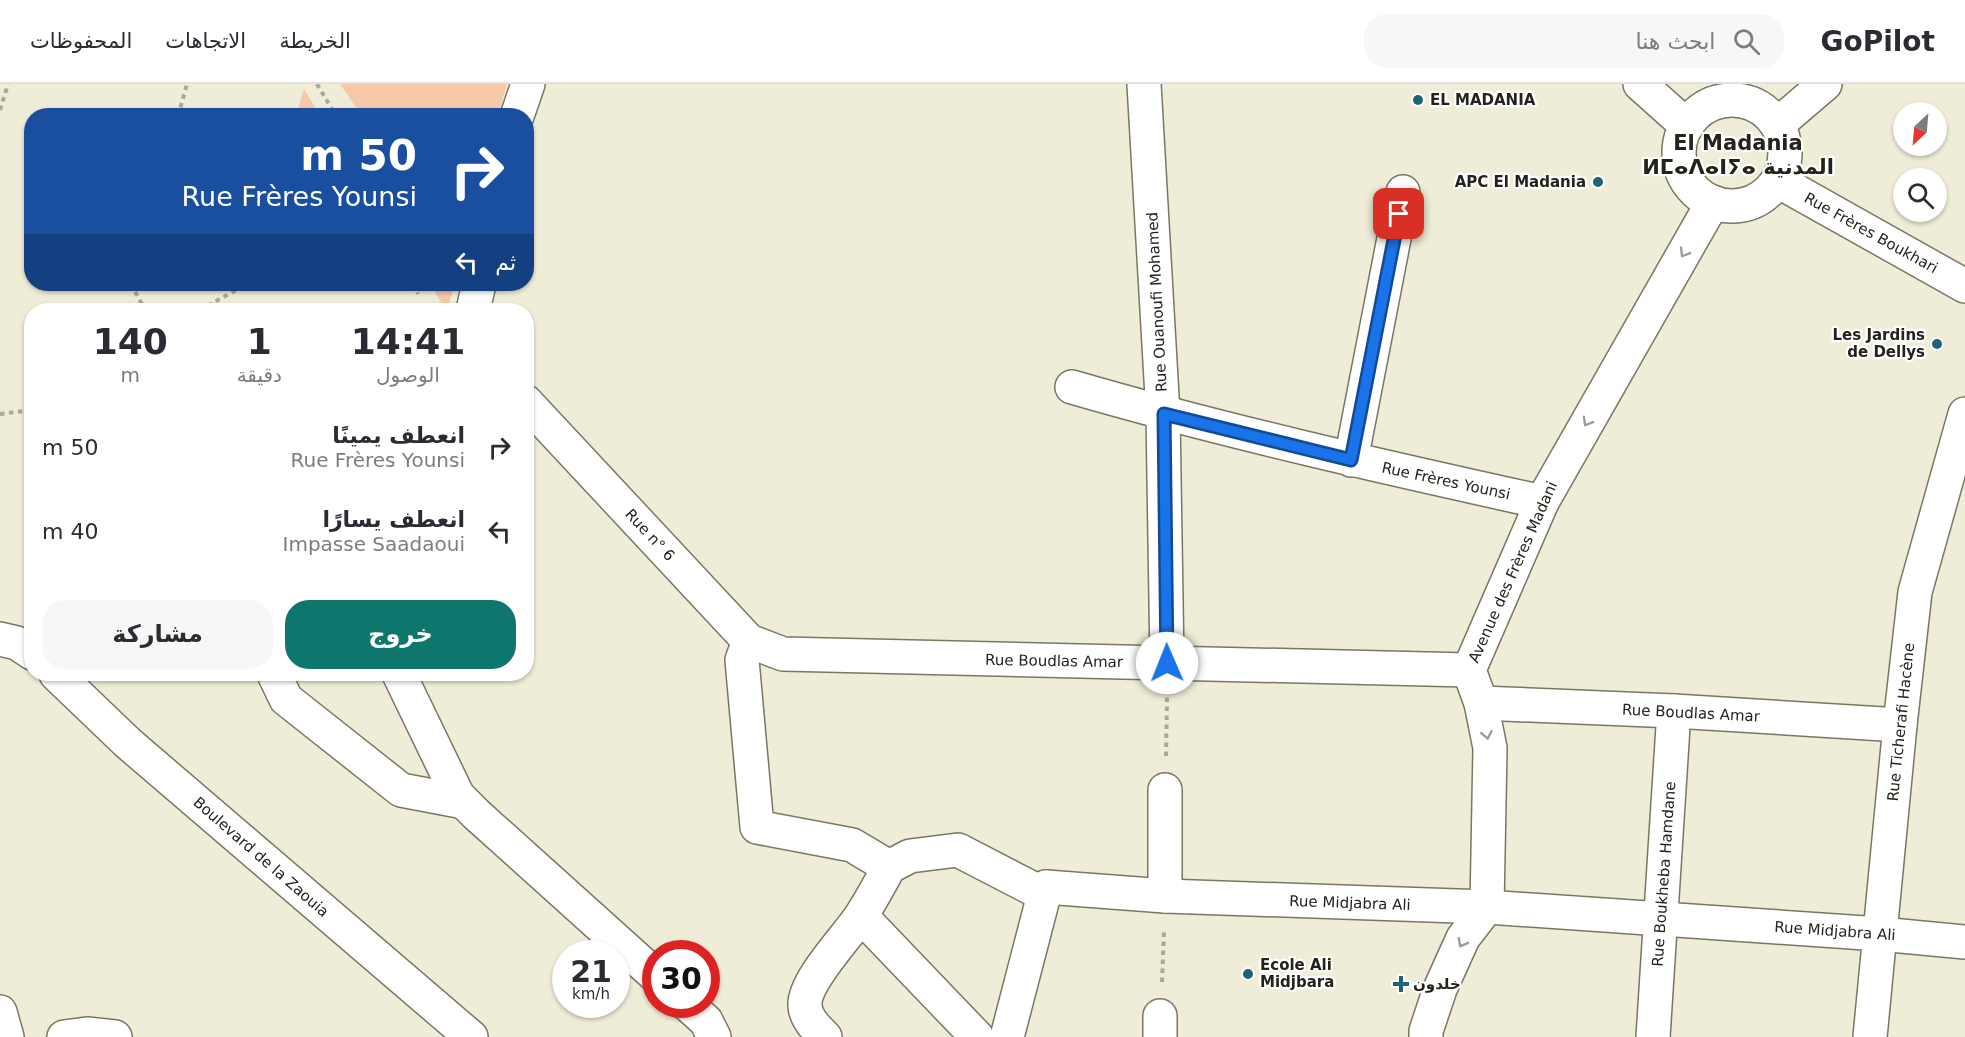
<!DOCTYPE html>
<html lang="ar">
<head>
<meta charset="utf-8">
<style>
  body { margin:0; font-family:"DejaVu Sans","Noto Sans Arabic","Noto Sans Tifinagh",sans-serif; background:#f7f7f7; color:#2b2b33; direction:rtl; height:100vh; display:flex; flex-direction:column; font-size:22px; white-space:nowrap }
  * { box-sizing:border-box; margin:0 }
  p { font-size:20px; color:#7c7c81 }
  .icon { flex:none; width:33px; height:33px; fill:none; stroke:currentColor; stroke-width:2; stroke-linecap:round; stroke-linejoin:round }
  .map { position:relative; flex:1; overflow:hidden; direction:ltr }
  .drawer { position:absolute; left:24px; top:219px; width:510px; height:378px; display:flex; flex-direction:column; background:#fff; border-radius:24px; box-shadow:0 2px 4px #0004; direction:rtl }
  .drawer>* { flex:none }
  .banner { position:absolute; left:24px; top:24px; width:510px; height:183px; border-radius:24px; box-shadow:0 2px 4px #0004; direction:rtl; background:#1a4fa0; color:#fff; overflow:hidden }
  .needle { width:39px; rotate:206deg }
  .tools { position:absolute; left:1893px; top:18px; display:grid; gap:12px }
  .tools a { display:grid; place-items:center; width:54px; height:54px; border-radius:50%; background:#fff; box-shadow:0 2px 4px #0004; font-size:30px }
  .speed { position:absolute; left:552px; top:856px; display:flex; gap:12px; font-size:30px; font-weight:700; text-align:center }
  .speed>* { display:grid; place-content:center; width:78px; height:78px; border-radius:50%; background:#fff; box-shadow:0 2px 4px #0004; line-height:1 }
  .speed small { font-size:15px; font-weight:400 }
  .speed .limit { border:9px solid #d22; background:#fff; color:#111 }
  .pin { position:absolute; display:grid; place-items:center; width:51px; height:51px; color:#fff; margin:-26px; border-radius:12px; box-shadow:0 3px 9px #0006 }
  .me { position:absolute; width:66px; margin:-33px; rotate:359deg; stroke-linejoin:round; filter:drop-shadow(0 0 4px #0008) }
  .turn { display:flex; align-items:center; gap:21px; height:126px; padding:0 18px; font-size:27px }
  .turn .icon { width:78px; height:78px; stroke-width:2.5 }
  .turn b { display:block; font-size:42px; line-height:51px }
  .then { display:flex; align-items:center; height:57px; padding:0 18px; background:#0003; gap:12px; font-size:22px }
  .eta { display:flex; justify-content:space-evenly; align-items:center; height:102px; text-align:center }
  .eta b { font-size:36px; font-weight:800; line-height:42px }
  .primary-button { display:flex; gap:12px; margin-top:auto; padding:12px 18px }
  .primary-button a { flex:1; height:69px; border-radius:24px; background:#0f766e; color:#fff; font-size:24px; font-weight:800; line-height:69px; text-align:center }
  .primary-button a+a { background:#f7f7f7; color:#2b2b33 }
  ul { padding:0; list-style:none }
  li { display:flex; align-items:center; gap:18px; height:84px; padding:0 18px }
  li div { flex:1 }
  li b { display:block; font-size:22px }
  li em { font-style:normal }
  header { display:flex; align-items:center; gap:36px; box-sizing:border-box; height:84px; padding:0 30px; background:#fff; border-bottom:2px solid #e1e1e2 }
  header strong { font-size:28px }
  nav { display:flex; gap:33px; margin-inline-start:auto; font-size:21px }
  .search { width:420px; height:54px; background:#f7f7f7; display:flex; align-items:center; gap:15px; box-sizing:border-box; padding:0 21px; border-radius:24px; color:#7c7c81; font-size:22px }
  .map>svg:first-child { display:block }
  .green { fill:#f7c8a8 }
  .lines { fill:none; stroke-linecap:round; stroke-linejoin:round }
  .minor-casing { stroke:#797764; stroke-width:36 }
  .tertiary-casing { stroke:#797764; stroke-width:36 }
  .path { stroke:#aaa898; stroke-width:4; stroke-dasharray:4.5 4.5; stroke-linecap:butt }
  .minor { stroke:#fff; stroke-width:33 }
  .tertiary { stroke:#fff; stroke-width:33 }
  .oneway { stroke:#9c9c98 }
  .route-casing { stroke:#114b97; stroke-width:15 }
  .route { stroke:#1a73e8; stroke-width:10 }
  .poi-dot { fill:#1f6375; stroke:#fff; stroke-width:2 }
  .labels { text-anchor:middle; stroke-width:4.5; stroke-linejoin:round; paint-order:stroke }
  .poi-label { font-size:15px; font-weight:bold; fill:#24231b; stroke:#fff; text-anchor:start }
  .street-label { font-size:15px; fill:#24231b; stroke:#fff }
  .district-label { font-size:21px; font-weight:bold; fill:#24231b; stroke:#fff }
</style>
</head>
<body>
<header>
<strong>GoPilot</strong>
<div class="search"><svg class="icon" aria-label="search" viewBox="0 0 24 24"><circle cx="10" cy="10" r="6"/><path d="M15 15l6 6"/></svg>ابحث هنا</div>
<nav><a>الخريطة</a><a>الاتجاهات</a><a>المحفوظات</a></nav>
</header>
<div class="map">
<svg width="1965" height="953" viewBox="0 0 1965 953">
  <rect width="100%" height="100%" fill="#efedd8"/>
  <!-- green -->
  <g class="green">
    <path d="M 340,0 L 507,0 L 500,24 L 482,31 L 362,32 Z"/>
    <path d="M 304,5 L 320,31 L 296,31 Z"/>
    <path d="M 432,200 L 455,200 L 447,226 L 438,214 Z"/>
  </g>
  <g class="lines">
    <defs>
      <g id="minor">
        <path d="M 1144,0 L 1163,330 L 1167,579"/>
        <path d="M 1640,0 L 1687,42"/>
        <path d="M 517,32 L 528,0"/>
        <path d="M 1777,41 L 1825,0"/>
        <path d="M 473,226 L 479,200"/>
        <path d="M 1072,303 C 1227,348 1384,383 1542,418"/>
        <path d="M 526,318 L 749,557 L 783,570 L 1469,586"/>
        <path d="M 1351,376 L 1403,108"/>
        <path d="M 0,555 L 17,559 L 32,569"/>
        <path d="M 749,557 L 742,576 L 757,743 L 852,761 L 889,783 L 910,772 L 958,766 L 1041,809 L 1046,803 L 1165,812 L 1487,823 L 1880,850 L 1965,858"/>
        <path d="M 56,590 L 128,659 L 471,953"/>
        <path d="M 274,590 L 286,615 L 401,706 L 464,718"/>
        <path d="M 399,590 L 458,712 L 476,730 L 656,892"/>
        <path d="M 1481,619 L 1674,627 L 1900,641"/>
        <path d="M 1165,812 L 1165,706"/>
        <path d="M 861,832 L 977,953"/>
        <path d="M 688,921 L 706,937 L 714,953"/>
        <path d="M 0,928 L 7,953"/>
        <path d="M 64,953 L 87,950 L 115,953"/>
        <path d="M 825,953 C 816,944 806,935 805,922 C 803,898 847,853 861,832 C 871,816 880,800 889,783"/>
        <path d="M 1007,953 L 1046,803"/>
        <path d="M 1160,953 L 1160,932"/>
        <path d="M 1653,953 L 1674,627"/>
        <path d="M 1870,953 L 1900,641 L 1915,508 L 1965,330"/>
      </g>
      <g id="tertiary">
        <circle cx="1732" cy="69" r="53"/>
        <path d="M 1778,97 L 1965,202"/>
        <path d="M 1426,953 L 1426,947 L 1440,905 L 1463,854 L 1487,823 L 1490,664 L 1481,619 L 1469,586 L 1542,418 L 1713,118"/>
      </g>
    </defs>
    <!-- minor casing -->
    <use href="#minor" class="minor-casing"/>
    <!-- tertiary casing -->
    <use href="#tertiary" class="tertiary-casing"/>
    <!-- path -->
    <g class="path">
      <path d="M 317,0 L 336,32"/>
      <path d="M 0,26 L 8,0"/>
      <path d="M 178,32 L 187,0"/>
      <path d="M 133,200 L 132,202 L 145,226"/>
      <path d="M 414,200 L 418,210"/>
      <path d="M 200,226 L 247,200"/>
      <path d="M 0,330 L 32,326"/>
      <path d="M 1166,672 L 1167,613"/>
      <path d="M 1162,898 L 1164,846"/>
    </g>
    <!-- minor -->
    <use href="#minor" class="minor"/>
    <!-- tertiary -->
    <use href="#tertiary" class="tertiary"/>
  </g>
  <!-- one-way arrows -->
  <defs><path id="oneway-chevron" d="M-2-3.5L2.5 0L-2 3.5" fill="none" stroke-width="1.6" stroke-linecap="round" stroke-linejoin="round" transform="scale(1.5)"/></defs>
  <g class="oneway">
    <use href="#oneway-chevron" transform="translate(1684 169) rotate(120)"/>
    <use href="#oneway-chevron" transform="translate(1587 338) rotate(120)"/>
    <use href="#oneway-chevron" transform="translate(1487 651) rotate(79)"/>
    <use href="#oneway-chevron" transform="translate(1462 859) rotate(118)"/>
  </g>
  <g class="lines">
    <defs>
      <path id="route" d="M 1167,579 L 1164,330 L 1351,376 L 1399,130"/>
    </defs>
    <!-- route casing -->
    <use href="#route" class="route-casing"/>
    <!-- route -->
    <use href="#route" class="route"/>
  </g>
  <!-- markers -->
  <g class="poi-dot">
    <circle cx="1418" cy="16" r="6"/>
    <circle cx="1598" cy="98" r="6"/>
    <circle cx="1937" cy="260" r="6"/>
    <circle cx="1248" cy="890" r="6"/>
    <path d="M1398 891h6v6h6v6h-6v6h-6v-6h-6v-6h6z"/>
  </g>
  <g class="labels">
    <!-- poi labels -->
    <g class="poi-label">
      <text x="1430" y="21">EL MADANIA</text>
      <text x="1586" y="103" text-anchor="end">APC El Madania</text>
      <text x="1925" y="256" text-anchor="end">Les Jardins<tspan x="1925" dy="17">de Dellys</tspan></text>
      <text x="1260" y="886">Ecole Ali<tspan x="1260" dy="17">Midjbara</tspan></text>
      <text x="1413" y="905">خلدون</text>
    </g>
    <!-- street labels -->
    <g class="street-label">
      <text transform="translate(1871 149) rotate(29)" y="5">Rue Frères Boukhari</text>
      <text transform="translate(1157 218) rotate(-93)" y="5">Rue Ouanoufi Mohamed</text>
      <text transform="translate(1446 397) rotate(12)" y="5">Rue Frères Younsi</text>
      <text transform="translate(650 451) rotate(47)" y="5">Rue n° 6</text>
      <text transform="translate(1513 488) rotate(-66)" y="5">Avenue des Frères Madani</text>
      <text transform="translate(1054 577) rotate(1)" y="5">Rue Boudlas Amar</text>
      <text transform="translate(1691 629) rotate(3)" y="5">Rue Boudlas Amar</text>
      <text transform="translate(1901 638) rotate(-84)" y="5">Rue Ticherafi Hacène</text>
      <text transform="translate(261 773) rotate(41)" y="5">Boulevard de la Zaouia</text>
      <text transform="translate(1664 790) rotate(-86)" y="5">Rue Boukheba Hamdane</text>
      <text transform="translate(1350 819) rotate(2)" y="5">Rue Midjabra Ali</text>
      <text transform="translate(1835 847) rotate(4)" y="5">Rue Midjabra Ali</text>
    </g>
    <!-- district labels -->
    <g class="district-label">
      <text x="1738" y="66">El Madania<tspan x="1738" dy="24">ⵍⵎⴰⴷⴰⵏⵢⴰ المدنية</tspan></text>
    </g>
  </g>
</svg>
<div class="tools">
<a><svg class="needle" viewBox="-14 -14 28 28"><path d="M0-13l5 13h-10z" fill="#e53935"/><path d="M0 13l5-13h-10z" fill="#7c7c81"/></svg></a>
<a><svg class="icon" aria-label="search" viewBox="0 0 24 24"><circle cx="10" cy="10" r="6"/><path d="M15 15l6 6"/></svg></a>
</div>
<div class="speed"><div>21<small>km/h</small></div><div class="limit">30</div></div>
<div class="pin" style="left:1399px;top:130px;background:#d93025"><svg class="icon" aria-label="arrive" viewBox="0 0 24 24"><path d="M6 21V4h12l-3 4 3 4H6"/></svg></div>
<svg class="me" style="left:1167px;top:579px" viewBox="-20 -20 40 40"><circle r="19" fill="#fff"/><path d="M0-13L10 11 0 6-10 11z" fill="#1a73e8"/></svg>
<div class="banner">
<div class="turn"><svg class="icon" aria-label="right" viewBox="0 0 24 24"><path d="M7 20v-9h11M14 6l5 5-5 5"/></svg><div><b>50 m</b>Rue Frères Younsi</div></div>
<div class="then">ثم<svg class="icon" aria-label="left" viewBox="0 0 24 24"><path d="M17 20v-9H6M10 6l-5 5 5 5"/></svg></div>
</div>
<section class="drawer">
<div class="eta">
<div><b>14:41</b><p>الوصول</p></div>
<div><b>1</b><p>دقيقة</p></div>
<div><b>140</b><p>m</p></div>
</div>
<ul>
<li><svg class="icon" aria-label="right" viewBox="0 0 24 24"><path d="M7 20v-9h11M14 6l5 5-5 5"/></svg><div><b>انعطف يمينًا</b><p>Rue Frères Younsi</p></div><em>50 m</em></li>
<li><svg class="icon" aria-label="left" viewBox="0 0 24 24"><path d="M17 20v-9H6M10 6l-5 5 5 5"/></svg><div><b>انعطف يسارًا</b><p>Impasse Saadaoui</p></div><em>40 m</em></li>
</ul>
<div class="primary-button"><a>خروج</a><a>مشاركة</a></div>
</section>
</div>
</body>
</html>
